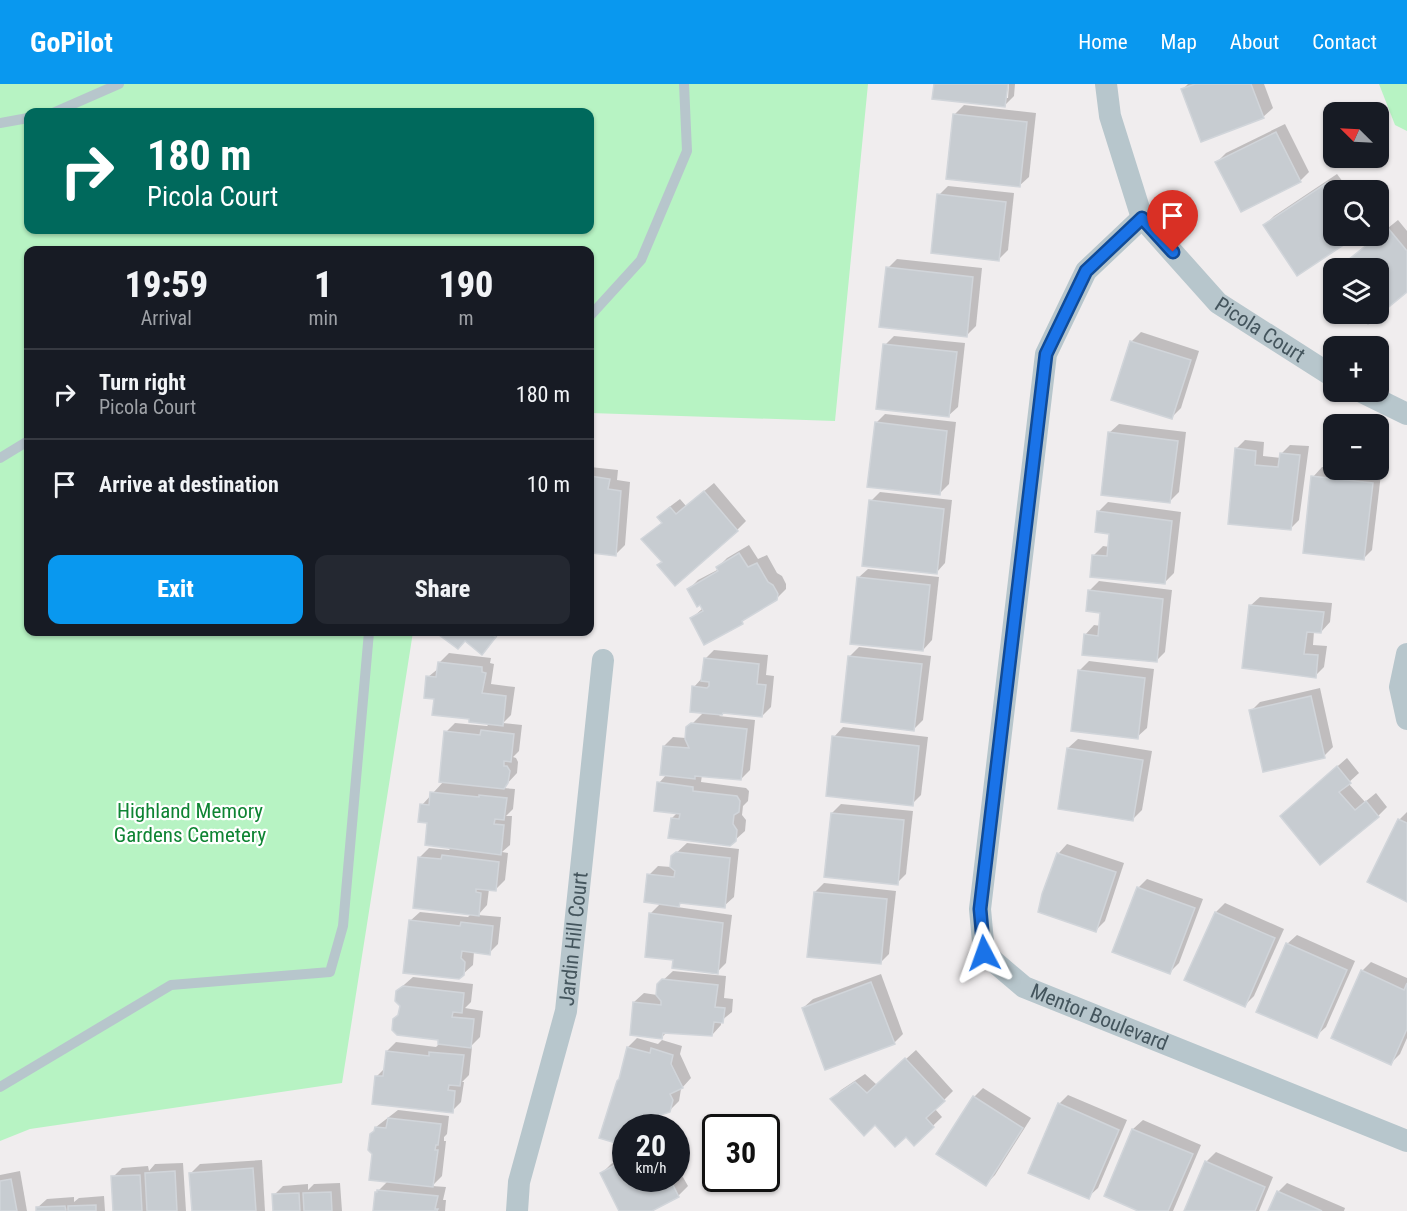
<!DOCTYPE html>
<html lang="en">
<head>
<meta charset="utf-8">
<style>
  body { margin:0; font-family:"Roboto Condensed",sans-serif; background:#242831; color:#f1f3f6; height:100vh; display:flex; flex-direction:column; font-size:22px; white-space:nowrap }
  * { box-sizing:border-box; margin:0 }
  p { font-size:20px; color:#9ea1a6 }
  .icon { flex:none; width:33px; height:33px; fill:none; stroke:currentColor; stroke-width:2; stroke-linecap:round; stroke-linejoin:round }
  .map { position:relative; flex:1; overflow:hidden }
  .panel { position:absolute; left:24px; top:162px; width:570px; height:390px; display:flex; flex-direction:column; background:#171b24; border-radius:12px; box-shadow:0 2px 4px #0004 }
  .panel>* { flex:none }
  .guide { position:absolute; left:24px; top:24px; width:570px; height:126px; border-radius:12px; box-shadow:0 2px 4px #0004; background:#00695c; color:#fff; overflow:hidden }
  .needle { width:39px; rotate:294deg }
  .buttons { position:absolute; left:1323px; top:18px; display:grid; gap:12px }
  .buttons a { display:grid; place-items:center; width:66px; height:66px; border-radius:12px; background:#171b24; box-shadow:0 2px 4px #0004; font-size:30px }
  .speed { position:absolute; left:612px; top:1030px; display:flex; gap:12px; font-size:30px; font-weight:700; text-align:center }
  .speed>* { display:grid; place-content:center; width:78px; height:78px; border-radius:50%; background:#171b24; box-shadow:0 2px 4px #0004; line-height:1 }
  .speed small { font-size:15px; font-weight:400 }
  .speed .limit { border:3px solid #111; border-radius:9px; background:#fff; color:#111 }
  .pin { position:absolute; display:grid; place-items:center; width:51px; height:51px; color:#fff; margin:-62px -26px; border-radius:50% 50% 50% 0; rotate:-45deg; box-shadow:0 0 6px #0007 }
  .pin .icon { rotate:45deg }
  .me { position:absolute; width:66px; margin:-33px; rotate:356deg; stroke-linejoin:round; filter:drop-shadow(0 0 4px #0008) }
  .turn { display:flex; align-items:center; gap:21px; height:126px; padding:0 24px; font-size:27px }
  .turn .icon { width:78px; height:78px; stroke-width:2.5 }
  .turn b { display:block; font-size:42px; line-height:51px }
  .eta { display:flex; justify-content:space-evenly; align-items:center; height:102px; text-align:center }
  .eta b { font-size:36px; font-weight:800; line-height:42px }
  .action { display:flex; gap:12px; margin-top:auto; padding:12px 24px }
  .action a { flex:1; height:69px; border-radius:12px; background:#0998ef; color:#fff; font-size:24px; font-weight:800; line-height:69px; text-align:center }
  .action a+a { background:#242831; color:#f1f3f6 }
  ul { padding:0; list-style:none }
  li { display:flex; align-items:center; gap:18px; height:90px; padding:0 24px; border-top:2px solid #363941 }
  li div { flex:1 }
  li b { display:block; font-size:22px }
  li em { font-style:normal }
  header { display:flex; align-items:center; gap:36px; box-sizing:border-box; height:84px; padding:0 30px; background:#0998ef; color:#fff }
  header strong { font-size:28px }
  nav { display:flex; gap:33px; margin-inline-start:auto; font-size:21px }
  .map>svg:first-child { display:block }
  .green { fill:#b7f3c3; fill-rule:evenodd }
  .shadow { fill:#0003 }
  .building { fill:#c7ccd1; stroke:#d1d5da; stroke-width:1.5 }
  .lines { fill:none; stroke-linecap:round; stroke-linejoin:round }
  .lane { stroke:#b7c6cc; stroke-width:10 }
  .street { stroke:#b7c6cc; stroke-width:22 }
  .route-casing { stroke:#114b97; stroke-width:15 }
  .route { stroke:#1a73e8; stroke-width:10 }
  .labels { text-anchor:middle; stroke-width:4.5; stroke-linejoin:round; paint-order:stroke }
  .street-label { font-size:21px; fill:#44555d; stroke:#fff }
  .park-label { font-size:21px; fill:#0e8433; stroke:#fff }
</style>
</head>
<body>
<header>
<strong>GoPilot</strong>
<nav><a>Home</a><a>Map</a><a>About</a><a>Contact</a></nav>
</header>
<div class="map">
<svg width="1407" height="1127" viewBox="0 0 1407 1127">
  <rect width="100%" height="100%" fill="#f0edee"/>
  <!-- green -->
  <g class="green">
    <path d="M 0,0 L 868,0 L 835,337 L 590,329 L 590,166 L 28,166 L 28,548 L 413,548 L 342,999 L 30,1045 L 0,1057 ZM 28,28 L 590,28 L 590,146 L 28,146 Z"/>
    <path d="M 1379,0 L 1407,0 L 1407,47 L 1395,41 Z"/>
  </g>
  <!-- shadow -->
  <g class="shadow">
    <path d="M 935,0 L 1006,0 L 1005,14 L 1008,14 L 1009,0 L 1015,0 L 1014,12 L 1004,22 Z"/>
    <path d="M 1188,0 L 1264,0 L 1273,24 L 1263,33 L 1183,5 Z"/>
    <path d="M 964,21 L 1036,29 L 1029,93 L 1019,102 L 954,31 Z"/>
    <path d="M 1285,40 L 1309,88 L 1300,97 L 1217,78 L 1226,69 Z"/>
    <path d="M 1337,90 L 1349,106 L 1334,106 L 1334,152 L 1355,152 L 1297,190 L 1265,141 L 1274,132 Z"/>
    <path d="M 948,102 L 1014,109 L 1008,166 L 999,175 L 939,111 Z"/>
    <path d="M 1398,136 L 1407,147 L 1407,206 L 1378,184 L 1338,184 Z"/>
    <path d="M 897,175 L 982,184 L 976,242 L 966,252 L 888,184 Z"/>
    <path d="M 1141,248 L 1199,267 L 1181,324 L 1171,334 L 1131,258 Z"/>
    <path d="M 894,252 L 965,259 L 958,323 L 948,332 L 885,261 Z"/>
    <path d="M 885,330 L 956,338 L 949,400 L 939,410 L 876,339 Z"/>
    <path d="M 1119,340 L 1186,348 L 1179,408 L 1170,417 L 1109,349 Z"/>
    <path d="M 1245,356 L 1264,358 L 1263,372 L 1281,374 L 1281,370 L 1290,361 L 1309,362 L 1299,436 L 1290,445 L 1236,365 Z"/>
    <path d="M 590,383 L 618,386 L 617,396 L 630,398 L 625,461 L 616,470 L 590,464 Z"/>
    <path d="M 1322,383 L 1381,390 L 1372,466 L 1363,475 L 1313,393 Z"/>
    <path d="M 714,399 L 746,437 L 737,446 L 663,477 L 643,455 L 663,438 L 668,424 L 680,415 L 686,422 Z"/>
    <path d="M 880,408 L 952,416 L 945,479 L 936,489 L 871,417 Z"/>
    <path d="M 1108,418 L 1181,428 L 1174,489 L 1165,498 L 1094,471 L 1103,462 L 1110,463 L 1111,448 L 1099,427 Z"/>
    <path d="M 749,461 L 758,475 L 767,471 L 777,489 L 782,492 L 786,500 L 786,505 L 776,515 L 751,530 L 742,538 L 691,535 L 703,524 L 689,505 L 698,496 L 719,485 L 718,483 L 727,474 Z"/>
    <path d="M 868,485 L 939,493 L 932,556 L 923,566 L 858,494 Z"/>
    <path d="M 1099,497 L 1172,506 L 1165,568 L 1156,577 L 1085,551 L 1094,541 L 1101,542 L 1102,527 L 1088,526 L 1090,506 Z"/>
    <path d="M 1260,513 L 1332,519 L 1330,538 L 1321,548 L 1314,547 L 1313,561 L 1327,562 L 1324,583 L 1315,592 L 1250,522 Z"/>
    <path d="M 437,548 L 501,548 L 482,569 L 465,556 L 458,563 Z"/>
    <path d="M 859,563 L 931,572 L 923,636 L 914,645 L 850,572 Z"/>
    <path d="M 714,566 L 768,571 L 766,591 L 774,592 L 771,623 L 762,632 L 724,628 L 719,632 L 755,636 L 750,686 L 741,695 L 702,691 L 701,698 L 746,704 L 749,707 L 748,717 L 743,722 L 742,731 L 746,736 L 745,747 L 735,756 L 672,734 L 678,728 L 659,699 L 667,690 L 664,662 L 673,653 L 686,654 L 688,644 L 704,628 L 694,603 L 703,593 L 705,575 Z"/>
    <path d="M 449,569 L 491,574 L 490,579 L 494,580 L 491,600 L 515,603 L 511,631 L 503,639 L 522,641 L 519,667 L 513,673 L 516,674 L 518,678 L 517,689 L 503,704 L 515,705 L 513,725 L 506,732 L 512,732 L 510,761 L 502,768 L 508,769 L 505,796 L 495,806 L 489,805 L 487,821 L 478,831 L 501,833 L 498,860 L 489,869 L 474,867 L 473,881 L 463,890 L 410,837 L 420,828 L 468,833 L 472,829 L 420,773 L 429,764 L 449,766 L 452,763 L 429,737 L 422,721 L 444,697 L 446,648 L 455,639 L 487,642 L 490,639 L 471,634 L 436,614 L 428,593 L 439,584 L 440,578 Z"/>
    <path d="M 1089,577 L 1154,585 L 1147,644 L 1137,653 L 1080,586 Z"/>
    <path d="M 1320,604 L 1333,663 L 1324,672 L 1251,627 L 1260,618 Z"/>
    <path d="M 843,643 L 928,653 L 921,711 L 912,720 L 834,653 Z"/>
    <path d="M 1078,655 L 1152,667 L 1142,726 L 1133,735 L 1068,664 Z"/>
    <path d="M 1347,674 L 1359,689 L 1348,699 L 1365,718 L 1376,709 L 1387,723 L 1378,732 L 1291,723 Z"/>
    <path d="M 841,720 L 913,727 L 906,790 L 897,799 L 832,729 Z"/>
    <path d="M 1407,728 L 1407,817 L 1399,736 Z"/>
    <path d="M 687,759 L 739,765 L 734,813 L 724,822 L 682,818 L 677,823 L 732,831 L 726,879 L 717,888 L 675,875 L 650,830 L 661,819 L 649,791 L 658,782 L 671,783 L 672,773 Z"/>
    <path d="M 1067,760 L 1124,779 L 1105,837 L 1096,846 L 1058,770 Z"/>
    <path d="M 1147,795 L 1203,815 L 1179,879 L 1170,888 L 1138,804 Z"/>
    <path d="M 824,799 L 896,807 L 889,870 L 880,879 L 815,808 Z"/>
    <path d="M 1225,819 L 1284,845 L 1254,912 L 1245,921 L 1216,828 Z"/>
    <path d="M 1297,851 L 1355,877 L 1326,943 L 1316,952 L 1287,860 Z"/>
    <path d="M 1371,878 L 1407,894 L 1407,954 L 1400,970 L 1391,979 L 1362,887 Z"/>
    <path d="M 673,887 L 726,892 L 724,914 L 733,915 L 732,928 L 721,937 L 721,941 L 712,951 L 668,947 L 662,953 L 634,918 L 644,909 L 657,911 L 659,900 Z"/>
    <path d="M 881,890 L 903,950 L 894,959 L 803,924 L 813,915 Z"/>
    <path d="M 413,893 L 473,900 L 471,918 L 465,924 L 483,927 L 480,953 L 470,963 L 472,963 L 469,991 L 462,998 L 464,998 L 461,1018 L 452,1027 L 377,992 L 386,983 L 387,967 L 396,958 L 436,963 L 439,960 L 440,955 L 400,930 L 401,921 L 397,907 Z"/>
    <path d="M 637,954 L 658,960 L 662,956 L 682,962 L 680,970 L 691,994 L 681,1005 L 679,1017 L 669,1027 L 660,1030 L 651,1039 L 643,1037 L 641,1044 L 626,1044 L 620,995 L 628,963 Z"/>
    <path d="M 916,966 L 953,1007 L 935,1025 L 942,1033 L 914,1060 L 906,1051 L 875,1039 L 832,1015 L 841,1006 L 865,990 L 877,1001 Z"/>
    <path d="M 983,1004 L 1031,1034 L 995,1091 L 986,1100 L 974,1013 Z"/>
    <path d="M 1068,1011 L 1127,1036 L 1098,1104 L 1088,1113 L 1059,1020 Z"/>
    <path d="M 398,1026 L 449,1032 L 447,1050 L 444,1053 L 444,1057 L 446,1057 L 442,1092 L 432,1102 L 446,1103 L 443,1116 L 446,1116 L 445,1127 L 375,1127 L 377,1108 L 389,1096 L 376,1043 Z"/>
    <path d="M 1143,1036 L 1201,1061 L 1173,1127 L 1142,1127 L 1106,1111 L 1133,1045 Z"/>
    <path d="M 1216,1068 L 1273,1093 L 1259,1127 L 1185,1127 L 1206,1078 Z"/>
    <path d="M 626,1072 L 626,1095 L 676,1095 L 676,1081 L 688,1102 L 678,1112 L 648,1127 L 621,1127 L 602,1089 L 611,1080 Z"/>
    <path d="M 262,1076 L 265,1127 L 194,1127 L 191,1089 L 200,1080 Z"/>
    <path d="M 183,1079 L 186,1127 L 115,1127 L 113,1093 L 122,1084 L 148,1082 L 149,1087 L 155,1080 Z"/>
    <path d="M 20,1087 L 27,1127 L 0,1127 L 0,1091 Z"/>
    <path d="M 340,1099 L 342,1127 L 275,1127 L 274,1111 L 283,1102 L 308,1100 L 308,1106 L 314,1100 Z"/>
    <path d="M 1287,1099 L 1345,1124 L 1344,1127 L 1270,1127 L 1278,1108 Z"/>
    <path d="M 104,1112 L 105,1127 L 38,1127 L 37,1124 L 47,1115 L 74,1113 L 74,1118 L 79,1114 Z"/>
  </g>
  <!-- building -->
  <g class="building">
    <path d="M 934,0 L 1008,0 L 1005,23 L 932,15 Z"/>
    <path d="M 1195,0 L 1251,0 L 1264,34 L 1201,58 L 1181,5 Z"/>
    <path d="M 953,30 L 1027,38 L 1020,103 L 946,95 Z"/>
    <path d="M 1276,48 L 1301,98 L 1241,128 L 1215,78 Z"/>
    <path d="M 1328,98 L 1334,107 L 1334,152 L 1357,152 L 1297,192 L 1263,141 Z"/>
    <path d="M 937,110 L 1006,118 L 999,177 L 931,169 Z"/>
    <path d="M 1388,144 L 1407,167 L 1407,208 L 1368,240 L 1359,230 L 1378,230 L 1378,184 L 1338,184 Z"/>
    <path d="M 886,183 L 973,193 L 967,253 L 879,243 Z"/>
    <path d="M 1130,257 L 1191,276 L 1172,335 L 1111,316 Z"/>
    <path d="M 883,260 L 957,268 L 949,333 L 876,325 Z"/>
    <path d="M 875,338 L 947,347 L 940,411 L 867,403 Z"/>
    <path d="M 1108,348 L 1178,357 L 1170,419 L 1101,411 Z"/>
    <path d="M 1235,364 L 1256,367 L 1255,381 L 1278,383 L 1280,369 L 1300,371 L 1291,446 L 1228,440 Z"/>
    <path d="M 590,392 L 610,395 L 608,405 L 621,407 L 616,472 L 592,469 L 592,466 L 590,466 Z"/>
    <path d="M 1311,392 L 1373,399 L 1364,476 L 1303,469 Z"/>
    <path d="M 704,407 L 738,447 L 675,502 L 657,481 L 662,478 L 641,455 L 662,439 L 657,433 L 670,423 L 676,430 Z"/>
    <path d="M 869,416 L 944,425 L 937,490 L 862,482 Z"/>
    <path d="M 1097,427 L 1172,437 L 1165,500 L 1090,493 L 1092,471 L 1107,472 L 1109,450 L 1095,448 Z"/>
    <path d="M 739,469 L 748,483 L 757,479 L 768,498 L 773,501 L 778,510 L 777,516 L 742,537 L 743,540 L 704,561 L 690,534 L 703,527 L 700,521 L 697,523 L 687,505 L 718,487 L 716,483 Z"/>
    <path d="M 857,493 L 930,501 L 923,567 L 850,560 Z"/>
    <path d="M 1088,506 L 1163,515 L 1157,578 L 1082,571 L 1084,550 L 1098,552 L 1100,529 L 1086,527 Z"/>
    <path d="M 1249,521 L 1324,528 L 1321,549 L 1307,548 L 1304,570 L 1318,571 L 1316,594 L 1242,584 Z"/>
    <path d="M 435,548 L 488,548 L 496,553 L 482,571 L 465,557 L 458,565 Z"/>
    <path d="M 848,572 L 922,580 L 914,647 L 841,638 Z"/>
    <path d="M 704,574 L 759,580 L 757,600 L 766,601 L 762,633 L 723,629 L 722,631 L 690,628 L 692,602 L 707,604 L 709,602 L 709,598 L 701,597 Z"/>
    <path d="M 438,578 L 482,583 L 482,588 L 486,589 L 482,609 L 506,612 L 503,642 L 469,638 L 469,635 L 432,631 L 434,615 L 424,614 L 426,592 L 436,593 Z"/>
    <path d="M 1078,586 L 1145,594 L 1138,655 L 1071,647 Z"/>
    <path d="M 1311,612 L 1325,674 L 1263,688 L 1249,626 Z"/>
    <path d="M 691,639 L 747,645 L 741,696 L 695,692 L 695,695 L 660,691 L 663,662 L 689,664 L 685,655 L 686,643 Z"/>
    <path d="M 481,646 L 514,650 L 511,678 L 504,677 L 504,682 L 507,682 L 510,687 L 508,699 L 504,705 L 439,698 L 444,647 L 480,651 Z"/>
    <path d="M 832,652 L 919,662 L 913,722 L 826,712 Z"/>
    <path d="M 1067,664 L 1143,676 L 1133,737 L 1058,725 Z"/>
    <path d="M 1337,682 L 1351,699 L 1339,708 L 1355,726 L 1366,717 L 1379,733 L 1320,781 L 1280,732 Z"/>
    <path d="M 657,698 L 693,703 L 693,707 L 737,712 L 740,717 L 739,728 L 734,731 L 733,740 L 737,746 L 736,757 L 730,762 L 668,754 L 671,734 L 679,735 L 680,730 L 654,727 Z"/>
    <path d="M 430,708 L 479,713 L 479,711 L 507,714 L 504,736 L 495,735 L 494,740 L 504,741 L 501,771 L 425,761 L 427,739 L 418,738 L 420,720 L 429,721 Z"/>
    <path d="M 831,729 L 904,736 L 898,801 L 824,793 Z"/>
    <path d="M 1398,735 L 1407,739 L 1407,818 L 1367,798 Z"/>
    <path d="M 676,768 L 730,774 L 725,824 L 680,819 L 679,823 L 644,818 L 647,790 L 674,793 L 675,787 L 670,783 L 671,772 Z"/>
    <path d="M 1057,769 L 1116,788 L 1096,848 L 1038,828 L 1042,810 Z"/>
    <path d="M 442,771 L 499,778 L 496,807 L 476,805 L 476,808 L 481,809 L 479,832 L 413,824 L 418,773 L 441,775 Z"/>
    <path d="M 1137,803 L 1195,824 L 1170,890 L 1112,868 Z"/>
    <path d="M 814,808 L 887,815 L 881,880 L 807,873 Z"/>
    <path d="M 1215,828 L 1275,854 L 1245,923 L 1184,896 Z"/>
    <path d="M 649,829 L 723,839 L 718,890 L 672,884 L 673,876 L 645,873 Z"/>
    <path d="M 409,836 L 460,842 L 461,838 L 493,842 L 490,871 L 462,867 L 461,874 L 465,878 L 464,891 L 459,895 L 403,889 Z"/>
    <path d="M 1286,859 L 1347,886 L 1317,954 L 1256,928 Z"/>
    <path d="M 1361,886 L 1404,906 L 1407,899 L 1407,945 L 1391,981 L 1331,954 Z"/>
    <path d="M 662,895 L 718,901 L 715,923 L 725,924 L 723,939 L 714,938 L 712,952 L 663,949 L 662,955 L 630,951 L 633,918 L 661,921 L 661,917 L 656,911 L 657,900 Z"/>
    <path d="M 871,898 L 895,960 L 825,986 L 802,924 Z"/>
    <path d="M 403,902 L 464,909 L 462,929 L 453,928 L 452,933 L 474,935 L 471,964 L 438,960 L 438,956 L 397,951 L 392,946 L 393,935 L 398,931 L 400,922 L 395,917 L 396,907 Z"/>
    <path d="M 627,963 L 650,969 L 651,964 L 673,971 L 671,980 L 683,1004 L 670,1010 L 673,1016 L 670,1028 L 661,1031 L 655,1030 L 652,1041 L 638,1037 L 635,1044 L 626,1044 L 626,1059 L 622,1061 L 599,1054 L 617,997 L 619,995 Z"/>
    <path d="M 386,967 L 429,972 L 429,968 L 464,971 L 460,1002 L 449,1001 L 448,1006 L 455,1007 L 453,1029 L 372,1020 L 375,992 L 383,992 Z"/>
    <path d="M 905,974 L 945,1017 L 926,1034 L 934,1043 L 914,1062 L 906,1053 L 895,1063 L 875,1041 L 864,1052 L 830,1015 L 855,998 L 867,1009 Z"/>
    <path d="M 973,1012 L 1023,1044 L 986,1102 L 936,1070 Z"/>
    <path d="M 1058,1019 L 1119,1046 L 1089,1115 L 1028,1089 Z"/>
    <path d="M 388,1034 L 441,1040 L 438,1061 L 436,1061 L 435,1066 L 438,1066 L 433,1103 L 369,1096 L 372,1070 L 368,1066 L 370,1050 L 374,1047 L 375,1043 L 386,1044 Z"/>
    <path d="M 1132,1045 L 1193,1070 L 1168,1127 L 1138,1127 L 1104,1112 Z"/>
    <path d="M 626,1075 L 626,1095 L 670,1095 L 679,1113 L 652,1127 L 619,1127 L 600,1089 Z"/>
    <path d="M 1205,1077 L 1265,1103 L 1255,1127 L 1184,1127 Z"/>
    <path d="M 253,1084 L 256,1127 L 192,1127 L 189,1089 Z"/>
    <path d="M 175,1087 L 177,1127 L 147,1127 L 145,1089 Z"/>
    <path d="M 140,1091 L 142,1127 L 113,1127 L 111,1092 Z"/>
    <path d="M 11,1095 L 17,1127 L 0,1127 L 0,1097 Z"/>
    <path d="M 377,1106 L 438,1112 L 435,1125 L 438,1125 L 437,1127 L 373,1127 L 375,1108 L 377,1108 Z"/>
    <path d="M 1277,1107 L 1309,1121 L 1322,1127 L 1268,1127 Z"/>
    <path d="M 331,1108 L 332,1127 L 304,1127 L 303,1109 Z"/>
    <path d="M 299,1109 L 300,1127 L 273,1127 L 272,1110 Z"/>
    <path d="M 96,1121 L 96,1127 L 68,1127 L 68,1122 Z"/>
    <path d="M 65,1122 L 66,1127 L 36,1127 L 36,1123 Z"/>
  </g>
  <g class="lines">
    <!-- lane -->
    <g class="lane">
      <path d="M 55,28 L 119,0"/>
      <path d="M 0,39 L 28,34"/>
      <path d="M 590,232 L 641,176 L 687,67 L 684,0"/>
      <path d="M 0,374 L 28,357"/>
      <path d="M 0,1003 L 171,901 L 330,888 L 343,842 L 369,548"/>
    </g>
    <!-- street -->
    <g class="street">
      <path id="s1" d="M 1106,0 L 1110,32 L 1142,134 L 1218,219 L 1334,293"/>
      <path id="s2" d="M 1142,134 L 1086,187 L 1046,270 L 980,825 L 984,869 L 1024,903 L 1407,1057"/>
      <path d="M 1362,308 L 1407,330"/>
      <path d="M 1407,570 L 1400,603 L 1407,635"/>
      <path id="s3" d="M 517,1127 L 519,1098 L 566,927 L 603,576"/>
    </g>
  </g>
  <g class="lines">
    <defs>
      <path id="route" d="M 984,869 L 980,825 L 1046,270 L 1086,187 L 1142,134 L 1173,168"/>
    </defs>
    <!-- route casing -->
    <use href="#route" class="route-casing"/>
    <!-- route -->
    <use href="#route" class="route"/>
  </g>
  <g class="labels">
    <!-- street labels -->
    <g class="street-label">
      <text dy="7" stroke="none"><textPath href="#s1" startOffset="303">Picola Court</textPath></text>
      <text dy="7" stroke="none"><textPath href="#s3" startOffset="279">Jardin Hill Court</textPath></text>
      <text dy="7" stroke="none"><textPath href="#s2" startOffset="906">Mentor Boulevard</textPath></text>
    </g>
    <!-- park labels -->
    <g class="park-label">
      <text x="190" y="734">Highland Memory<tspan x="190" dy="24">Gardens Cemetery</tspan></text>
    </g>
  </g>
</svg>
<div class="buttons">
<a><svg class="needle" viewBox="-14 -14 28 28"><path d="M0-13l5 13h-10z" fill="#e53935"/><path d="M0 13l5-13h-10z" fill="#9ea1a6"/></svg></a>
<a><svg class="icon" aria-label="search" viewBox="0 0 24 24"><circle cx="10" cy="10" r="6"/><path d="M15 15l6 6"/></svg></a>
<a><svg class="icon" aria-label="layers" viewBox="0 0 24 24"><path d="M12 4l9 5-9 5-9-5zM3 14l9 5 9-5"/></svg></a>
<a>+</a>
<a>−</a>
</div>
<div class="speed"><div>20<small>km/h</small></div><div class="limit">30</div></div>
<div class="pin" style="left:1173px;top:168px;background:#d93025"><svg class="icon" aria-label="arrive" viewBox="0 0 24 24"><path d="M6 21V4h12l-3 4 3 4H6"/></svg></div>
<svg class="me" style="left:984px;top:869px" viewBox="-20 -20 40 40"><path d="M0-17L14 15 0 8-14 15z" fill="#1a73e8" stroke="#fff" stroke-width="4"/></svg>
<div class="guide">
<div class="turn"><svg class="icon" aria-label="right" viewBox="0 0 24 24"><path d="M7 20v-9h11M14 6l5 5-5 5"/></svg><div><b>180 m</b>Picola Court</div></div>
</div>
<section class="panel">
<div class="eta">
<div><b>19:59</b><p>Arrival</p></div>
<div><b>1</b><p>min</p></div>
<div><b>190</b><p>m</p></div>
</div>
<ul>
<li><svg class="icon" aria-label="right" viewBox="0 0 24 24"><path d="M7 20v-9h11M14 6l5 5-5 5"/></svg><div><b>Turn right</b><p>Picola Court</p></div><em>180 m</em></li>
<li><svg class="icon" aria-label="arrive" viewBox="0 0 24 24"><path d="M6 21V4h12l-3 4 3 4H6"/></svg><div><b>Arrive at destination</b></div><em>10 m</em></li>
</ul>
<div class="action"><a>Exit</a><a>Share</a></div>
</section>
</div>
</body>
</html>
